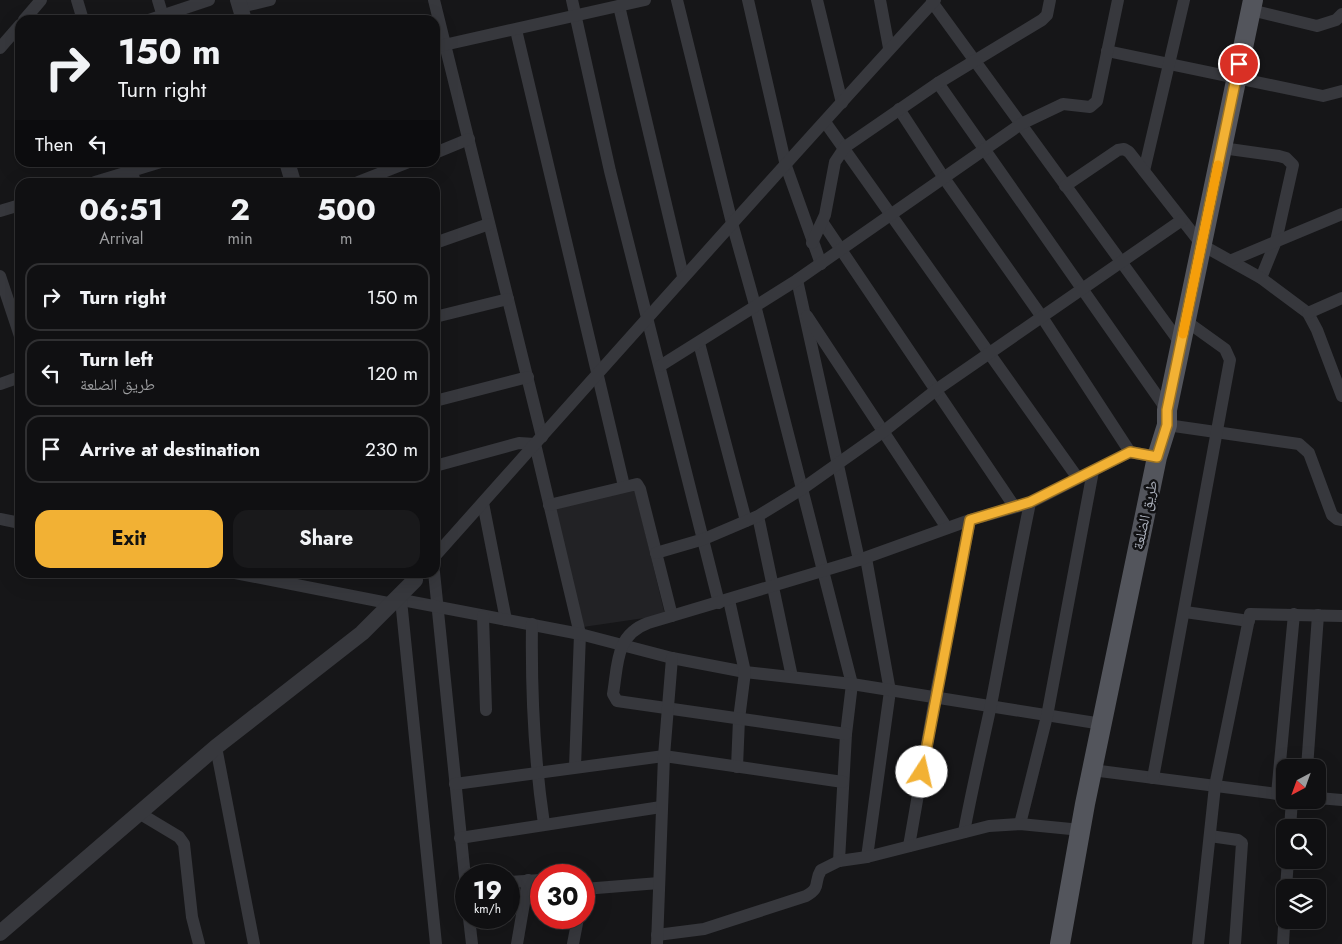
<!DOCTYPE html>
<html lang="en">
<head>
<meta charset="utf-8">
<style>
  body { margin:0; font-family:Jost,"Noto Naskh Arabic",sans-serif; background:#19191b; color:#f1f3f6; height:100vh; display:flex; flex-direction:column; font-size:19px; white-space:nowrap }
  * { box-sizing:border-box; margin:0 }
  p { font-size:16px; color:#9c9d9f }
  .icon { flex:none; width:28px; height:28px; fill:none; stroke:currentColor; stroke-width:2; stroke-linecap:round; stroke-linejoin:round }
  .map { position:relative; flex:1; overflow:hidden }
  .details { position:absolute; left:15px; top:178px; width:425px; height:400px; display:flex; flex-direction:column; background:#101012; border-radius:15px; box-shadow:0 5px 20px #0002,0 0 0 1px #303032 }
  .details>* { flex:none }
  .guide { position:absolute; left:15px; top:15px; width:425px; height:152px; border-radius:15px; box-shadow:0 5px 20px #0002,0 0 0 1px #303032; background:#101012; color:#f1f3f6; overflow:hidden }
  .needle { width:32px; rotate:221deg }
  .controls { position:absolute; left:1276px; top:759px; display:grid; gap:10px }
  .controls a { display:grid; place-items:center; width:50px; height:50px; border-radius:10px; background:#101012; box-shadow:0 5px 20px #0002,0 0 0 1px #303032; font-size:25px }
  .speed { position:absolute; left:455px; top:864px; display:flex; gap:10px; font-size:25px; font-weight:700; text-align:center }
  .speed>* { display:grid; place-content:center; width:65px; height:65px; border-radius:50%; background:#101012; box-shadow:0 5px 20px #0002,0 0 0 1px #303032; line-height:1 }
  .speed small { font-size:12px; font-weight:400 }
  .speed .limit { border:8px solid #d22; background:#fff; color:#111 }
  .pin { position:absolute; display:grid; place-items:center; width:42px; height:42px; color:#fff; margin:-21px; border:2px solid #fff; border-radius:50%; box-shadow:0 1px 5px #0007 }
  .me { position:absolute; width:55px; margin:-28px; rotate:10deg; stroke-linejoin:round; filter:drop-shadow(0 0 4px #0008) }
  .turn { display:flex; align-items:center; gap:18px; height:105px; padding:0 20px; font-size:22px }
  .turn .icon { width:65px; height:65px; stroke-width:2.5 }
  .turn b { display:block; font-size:35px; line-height:42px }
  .then { display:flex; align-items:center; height:48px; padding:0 20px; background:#0003; gap:10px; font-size:19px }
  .eta { display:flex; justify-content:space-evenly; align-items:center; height:85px; text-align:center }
  .eta b { font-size:30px; font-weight:700; line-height:35px }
  .action { display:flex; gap:10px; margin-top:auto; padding:10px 20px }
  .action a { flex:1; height:58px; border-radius:15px; background:#f2b134; color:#111; font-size:20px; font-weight:700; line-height:58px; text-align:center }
  .action a+a { background:#19191b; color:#f1f3f6 }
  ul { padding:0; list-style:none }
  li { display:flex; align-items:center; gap:15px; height:68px; margin:0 10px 8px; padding:0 10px; border:2px solid #303032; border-radius:15px }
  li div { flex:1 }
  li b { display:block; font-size:19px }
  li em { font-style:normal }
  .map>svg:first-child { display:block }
  .built { fill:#222225 }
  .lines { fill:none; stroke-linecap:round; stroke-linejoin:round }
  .minor { stroke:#37383d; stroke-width:12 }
  .tertiary { stroke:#37383d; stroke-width:16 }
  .primary { stroke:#53555c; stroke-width:20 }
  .route-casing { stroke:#9d7322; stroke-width:12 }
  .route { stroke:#f2b134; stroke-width:9 }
  .slow { stroke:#f59e0b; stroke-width:9 }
  .labels { text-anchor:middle; stroke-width:5; stroke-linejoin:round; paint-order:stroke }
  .street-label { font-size:15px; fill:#a8adb8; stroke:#111113 }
</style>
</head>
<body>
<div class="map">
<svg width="1342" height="944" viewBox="0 0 1342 944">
  <rect width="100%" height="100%" fill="#161618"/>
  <!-- built -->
  <path class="built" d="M 635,490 L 665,615 L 583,627 L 555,507 Z"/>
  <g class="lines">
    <!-- minor -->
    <g class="minor">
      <path d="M 77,0 L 83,20"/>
      <path d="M 158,0 L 164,20"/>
      <path d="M 434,0 L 542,437"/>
      <path d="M 572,0 L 610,171 L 719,603"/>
      <path d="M 677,0 L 732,223 L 755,305 L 852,684 L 846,734 L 839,861"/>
      <path d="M 748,0 L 786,166 L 821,264"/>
      <path d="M 817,0 L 842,103"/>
      <path d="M 880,0 L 889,48"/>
      <path d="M 932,2 L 1181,344"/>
      <path d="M 619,6 L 683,276"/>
      <path d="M 240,7 L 270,0"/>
      <path d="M 1251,10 L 1317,26 L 1336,20 L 1342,14"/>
      <path d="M 24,20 L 41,0"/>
      <path d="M 149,20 L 209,0"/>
      <path d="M 516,30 L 624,486"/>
      <path d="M 435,47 L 645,0"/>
      <path d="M 0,48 L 20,25"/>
      <path d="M 1107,51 L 1323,96 L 1342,91"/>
      <path d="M 938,83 L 1167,410"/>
      <path d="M 899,109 L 944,178 L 1042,317 L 1130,452"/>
      <path d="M 825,122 L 1077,477"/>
      <path d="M 1222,148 L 1279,156 L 1286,158 L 1293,165 L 1276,241 L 1261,278"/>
      <path d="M 435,153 L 469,139"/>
      <path d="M 129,162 L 135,182"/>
      <path d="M 1144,171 L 1184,0"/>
      <path d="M 95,182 L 161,162"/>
      <path d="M 358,182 L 409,162"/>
      <path d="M 1065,186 L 1118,150 L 1124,149 L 1129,152 L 1202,245 L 1261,278 L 1308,313 L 1317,330 L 1342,396"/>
      <path d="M 0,211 L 20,205"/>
      <path d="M 823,223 L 1014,506"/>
      <path d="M 435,243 L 489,224"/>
      <path d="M 812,243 L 825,215 L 835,162 L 845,147 L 938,83 L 1042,20 L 1047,15 L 1050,0"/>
      <path d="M 1232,260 L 1342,214"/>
      <path d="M 0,276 L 20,336"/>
      <path d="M 797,280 L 859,560"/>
      <path d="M 1308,313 L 1342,298"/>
      <path d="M 807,316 L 947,528"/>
      <path d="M 435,317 L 508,299"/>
      <path d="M 699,343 L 746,521"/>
      <path d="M 660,366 L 797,280 L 1021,124 L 1063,104 L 1090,107 L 1097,101 L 1118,0"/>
      <path d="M 0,384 L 20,377"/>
      <path d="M 435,401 L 528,377"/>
      <path d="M 1167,425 L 1299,444 L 1309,453 L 1332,515 L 1337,519 L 1342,520"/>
      <path d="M 435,466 L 519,443 L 535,444 L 580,634 L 575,767"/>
      <path d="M 483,503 L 506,620"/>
      <path d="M 549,505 L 637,484 L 640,489 L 672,616"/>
      <path d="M 758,516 L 792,677"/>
      <path d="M 0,519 L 20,523"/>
      <path d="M 656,553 L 704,539 L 758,516 L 802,489 L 884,431 L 936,390 L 1182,220"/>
      <path d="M 435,556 C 601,370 766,184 935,0"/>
      <path d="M 866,558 L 890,691 L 867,857"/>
      <path d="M 230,572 L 393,604"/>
      <path d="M 434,572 L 466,887"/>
      <path d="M 397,599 L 580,634 L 672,658 L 745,672 L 852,684 L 1102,724"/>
      <path d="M 401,600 L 436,944"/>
      <path d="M 729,600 L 745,672 L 739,719 L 737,767"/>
      <path d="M 1185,612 L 1249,621"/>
      <path d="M 483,616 L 486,710"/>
      <path d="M 532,624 C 531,692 534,757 544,824"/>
      <path d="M 846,734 L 617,701 L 613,694 C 618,665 615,635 648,623 L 859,560 L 970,520 L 1030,503 L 1130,452 L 1157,457"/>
      <path d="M 216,747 L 254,944"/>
      <path d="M 1307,768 L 1318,615"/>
      <path d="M 1092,770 L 1285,795"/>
      <path d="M 1153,778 L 1230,360 L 1225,349 L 1186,321"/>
      <path d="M 455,784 L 664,756 L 843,782"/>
      <path d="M 1277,794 L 1294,614"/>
      <path d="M 1318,798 L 1342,800"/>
      <path d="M 139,813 L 179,837 L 184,844 L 192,917 L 199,944"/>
      <path d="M 1020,824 L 1047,716 L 1093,471"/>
      <path d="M 1290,828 L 1292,800"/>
      <path d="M 964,832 C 972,789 982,747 991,705 C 1004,637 1016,570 1030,503"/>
      <path d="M 1210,836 L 1238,840 L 1242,843 L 1235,944"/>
      <path d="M 460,838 L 661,807"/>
      <path d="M 909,846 L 935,698 L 970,520"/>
      <path d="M 509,882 L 541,880"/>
      <path d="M 1286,888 L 1288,860"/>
      <path d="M 584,889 L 659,883"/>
      <path d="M 469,918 L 472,944"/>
      <path d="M 657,935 L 704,929 L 806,896 C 822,887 813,883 821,870 L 839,861 L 867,857 L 989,826 L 1020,824 L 1081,830"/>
      <path d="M 517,944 L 528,880"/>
      <path d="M 573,944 L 578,918"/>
      <path d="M 657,944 L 664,756 L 672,658"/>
      <path d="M 1198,944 L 1215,786 L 1250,614 L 1342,616"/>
      <path d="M 1283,944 L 1285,909"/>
    </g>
    <!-- tertiary -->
    <g class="tertiary">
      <path d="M 238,0 L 244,20"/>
      <path d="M 287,162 L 293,182"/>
      <path d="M 0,933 L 216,747 L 362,633 L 415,580 L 412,572"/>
    </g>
    <!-- primary -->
    <path class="primary" d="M 1060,944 L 1085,804 L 1157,457 L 1167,425 L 1167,410 L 1253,0"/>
  </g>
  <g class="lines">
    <defs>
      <path id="route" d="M 922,772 L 970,520 L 1030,502 L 1130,452 L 1157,457 L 1167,425 L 1167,410 L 1239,64"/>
    </defs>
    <!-- route casing -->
    <use href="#route" class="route-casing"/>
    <!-- route -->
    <use href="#route" class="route"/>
    <!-- slow -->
    <path class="slow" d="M 1183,334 L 1218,165"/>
  </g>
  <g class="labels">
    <!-- street labels -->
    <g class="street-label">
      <text transform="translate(1145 515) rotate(-78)" y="5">طريق الضلعة</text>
    </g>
  </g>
</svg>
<div class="controls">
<a><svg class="needle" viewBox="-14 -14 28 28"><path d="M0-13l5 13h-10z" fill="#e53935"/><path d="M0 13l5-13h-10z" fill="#9c9d9f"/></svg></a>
<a><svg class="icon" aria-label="search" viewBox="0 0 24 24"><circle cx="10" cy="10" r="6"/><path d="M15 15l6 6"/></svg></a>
<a><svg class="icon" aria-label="layers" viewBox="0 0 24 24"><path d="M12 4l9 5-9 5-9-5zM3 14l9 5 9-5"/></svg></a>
</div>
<div class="speed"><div>19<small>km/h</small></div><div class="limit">30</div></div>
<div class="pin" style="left:1239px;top:64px;background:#d93025"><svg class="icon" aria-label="arrive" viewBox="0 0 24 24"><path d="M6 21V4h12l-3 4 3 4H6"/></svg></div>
<svg class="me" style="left:922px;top:772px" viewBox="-20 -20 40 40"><circle r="19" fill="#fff"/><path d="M0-13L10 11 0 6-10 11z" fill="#f2b134"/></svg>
<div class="guide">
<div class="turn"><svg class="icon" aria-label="right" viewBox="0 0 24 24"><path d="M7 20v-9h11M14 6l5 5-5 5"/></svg><div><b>150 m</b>Turn right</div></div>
<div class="then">Then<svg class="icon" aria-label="left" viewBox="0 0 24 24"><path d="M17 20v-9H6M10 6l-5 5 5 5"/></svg></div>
</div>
<section class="details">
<div class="eta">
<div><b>06:51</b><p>Arrival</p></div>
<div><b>2</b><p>min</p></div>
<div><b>500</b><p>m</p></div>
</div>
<ul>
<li><svg class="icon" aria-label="right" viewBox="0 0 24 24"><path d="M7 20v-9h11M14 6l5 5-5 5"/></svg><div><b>Turn right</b></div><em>150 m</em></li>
<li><svg class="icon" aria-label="left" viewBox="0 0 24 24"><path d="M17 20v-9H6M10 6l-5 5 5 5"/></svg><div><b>Turn left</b><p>طريق الضلعة</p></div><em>120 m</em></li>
<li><svg class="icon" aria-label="arrive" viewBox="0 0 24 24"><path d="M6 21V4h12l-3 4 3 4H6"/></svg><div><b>Arrive at destination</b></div><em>230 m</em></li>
</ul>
<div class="action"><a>Exit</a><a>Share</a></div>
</section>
</div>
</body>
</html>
